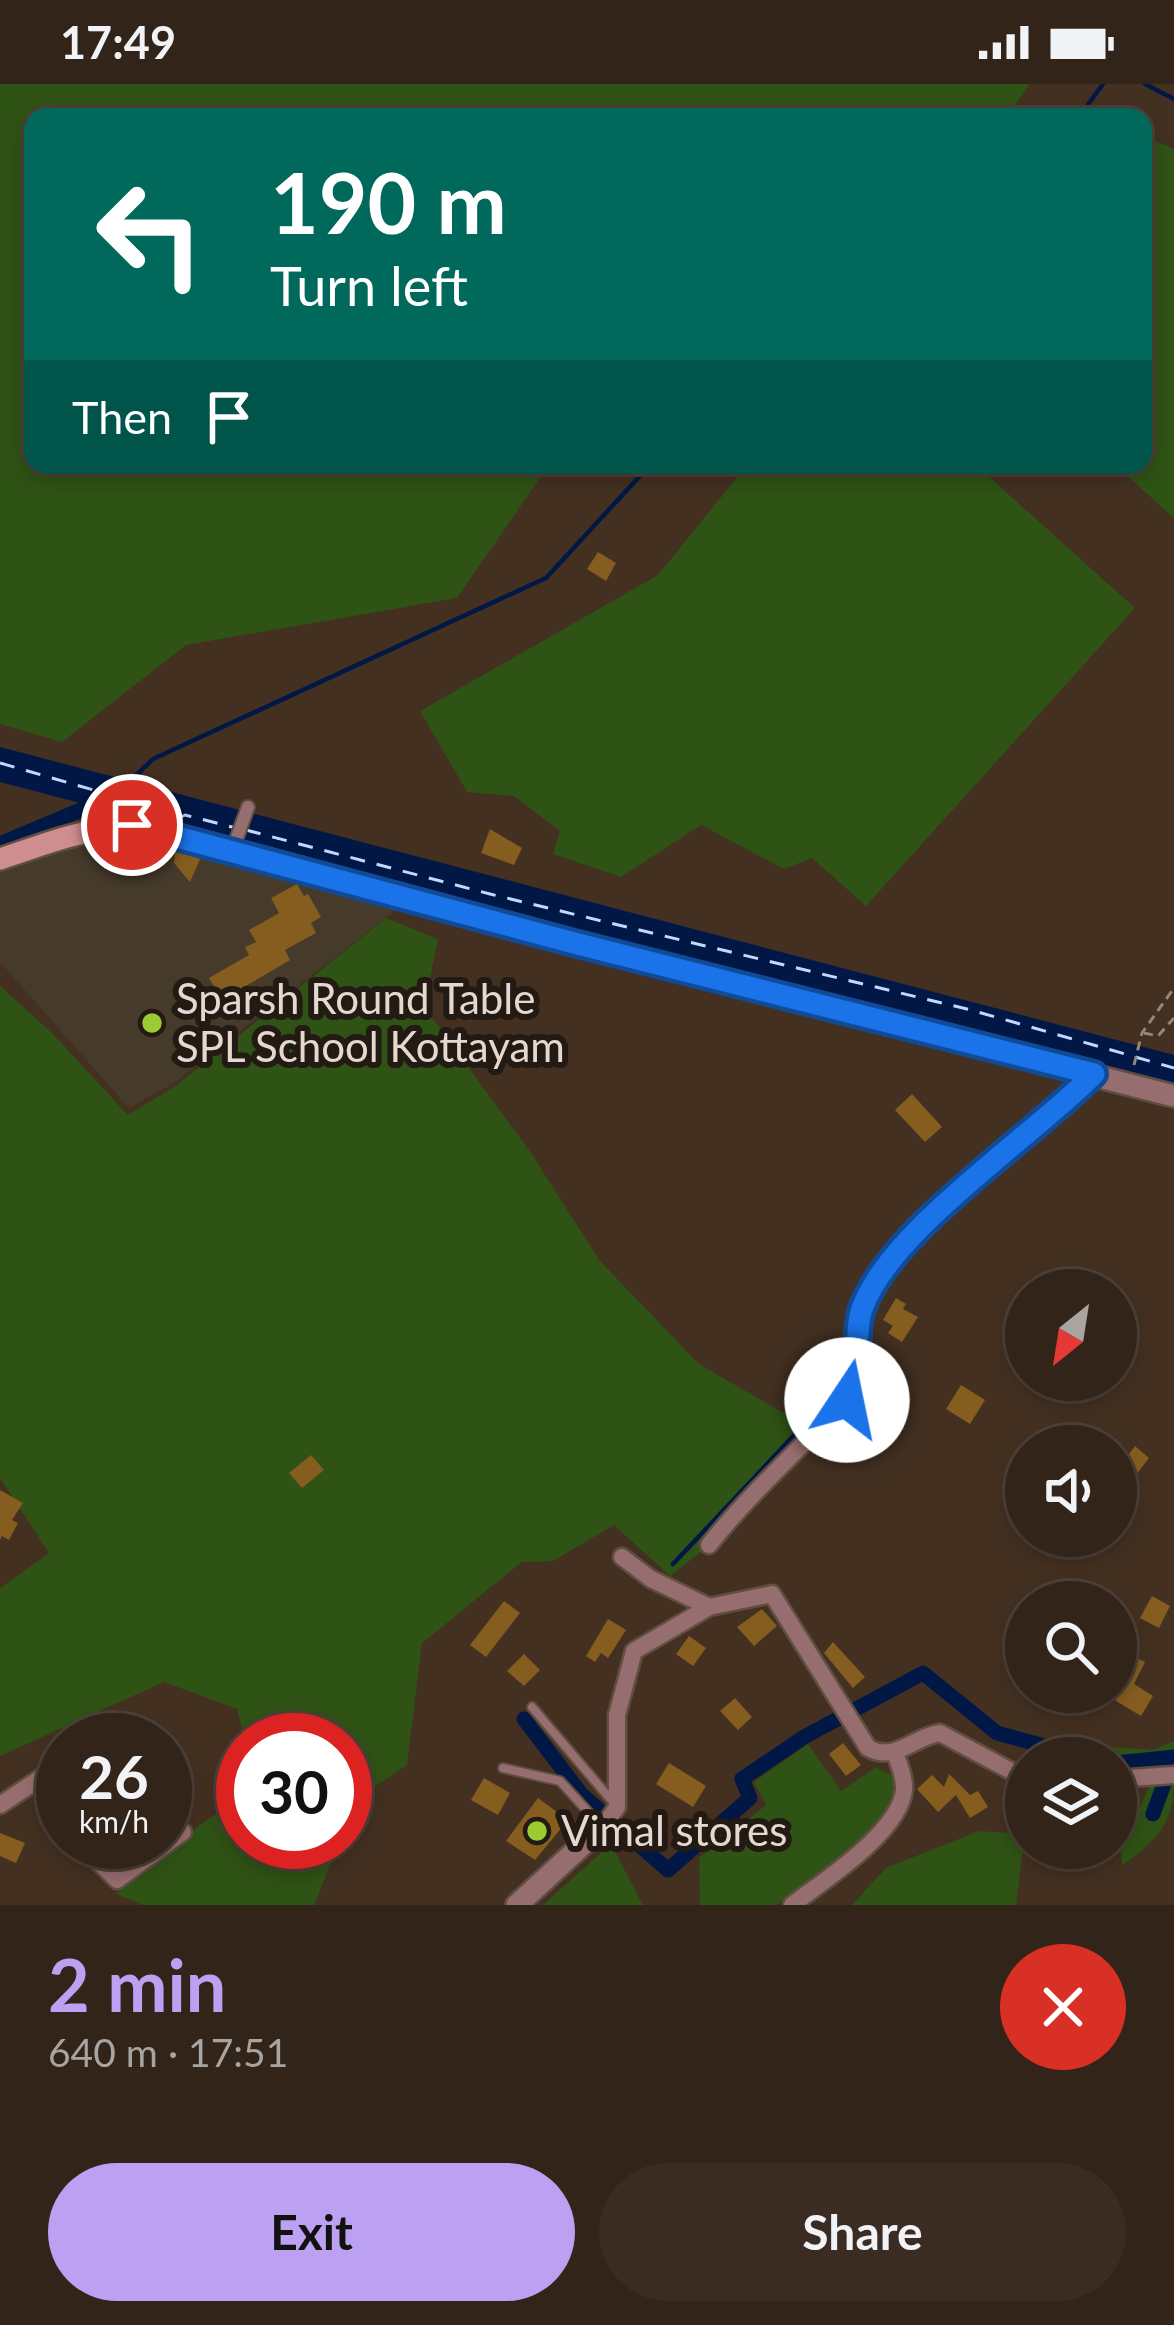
<!DOCTYPE html>
<html lang="en">
<head>
<meta charset="utf-8">
<style>
  body { margin:0; font-family:Lato,sans-serif; background:#3a2c22; color:#f1f3f6; height:100vh; display:flex; flex-direction:column; font-size:45px; white-space:nowrap }
  * { box-sizing:border-box; margin:0 }
  p { font-size:39px; color:#a8a4a2 }
  .icon { flex:none; width:66px; height:66px; fill:none; stroke:currentColor; stroke-width:2; stroke-linecap:round; stroke-linejoin:round }
  .map { position:relative; height:1821px; overflow:hidden }
  .sheet { display:flex; flex-direction:column; background:#322419; flex:1 }
  .sheet>* { flex:none }
  .top-card { position:absolute; left:24px; top:24px; width:1128px; height:366px; border-radius:24px; box-shadow:0 6px 18px #0003,0 0 0 3px #4d4138; background:#00695c; color:#fff; overflow:hidden }
  .needle { width:78px; rotate:210deg }
  .controls { position:absolute; left:1005px; top:1185px; display:grid; gap:24px }
  .controls a { display:grid; place-items:center; width:132px; height:132px; border-radius:50%; background:#322419; box-shadow:0 6px 18px #0003,0 0 0 3px #4d4138; font-size:60px }
  .speed { position:absolute; left:36px; top:1629px; display:flex; gap:24px; font-size:60px; font-weight:700; text-align:center }
  .speed>* { display:grid; place-content:center; width:156px; height:156px; border-radius:50%; background:#322419; box-shadow:0 6px 18px #0003,0 0 0 3px #4d4138; line-height:1 }
  .speed small { font-size:30px; font-weight:400 }
  .speed .limit { border:18px solid #d22; background:#fff; color:#111 }
  .pin { position:absolute; display:grid; place-items:center; width:102px; height:102px; color:#fff; margin:-51px; border:6px solid #fff; border-radius:50%; box-shadow:0 3px 12px #0007 }
  .me { position:absolute; width:132px; margin:-66px; rotate:11deg; stroke-linejoin:round; filter:drop-shadow(0 0 9px #0008) }
  .turn { display:flex; align-items:center; gap:42px; height:252px; padding:0 48px; font-size:54px }
  .turn .icon { width:156px; height:156px; stroke-width:2.5 }
  .turn b { display:block; font-size:84px; line-height:102px }
  .then { display:flex; align-items:center; height:114px; padding:0 48px; background:#0003; gap:24px; font-size:45px }
  .round { display:grid; place-items:center; flex:none; width:126px; height:126px; border-radius:63px; background:#3a2c22 }
  .overview { display:flex; align-items:center; justify-content:space-between; height:204px; padding:0 48px }
  h1 { font-size:72px; font-weight:700; line-height:90px; color:#bca0f2 }
  .primary-button { display:flex; gap:24px; margin-top:auto; padding:24px 48px }
  .primary-button a { flex:1; height:138px; border-radius:72px; background:#bca0f2; color:#111; font-size:48px; font-weight:700; line-height:138px; text-align:center }
  .primary-button a+a { background:#3a2c22; color:#f1f3f6 }
  .status { display:flex; justify-content:space-between; align-items:center; height:84px; padding:0 60px; background:#322419; direction:ltr }
  .status svg { height:33px; fill:currentColor }
  .map>svg:first-child { display:block }
  .education { fill:#463a2b }
  .green { fill:#2f5215 }
  .water { fill:#011846 }
  .lines { fill:none; stroke-linecap:round; stroke-linejoin:round }
  .stream { stroke:#011846; stroke-width:4.5 }
  .canal { stroke:#011846; stroke-width:15 }
  .ferry { stroke:#c2d8fe; stroke-width:3; stroke-dasharray:15 12; stroke-linecap:butt }
  .building { fill:#855d1f }
  .service-casing { stroke:#604e40; stroke-width:12 }
  .pedestrian-casing { stroke:#604e40; stroke-width:16 }
  .minor-casing { stroke:#604e40; stroke-width:21 }
  .tertiary-casing { stroke:#604e40; stroke-width:26 }
  .secondary-casing { stroke:#604e40; stroke-width:26 }
  .path { stroke:#96867a; stroke-width:3; stroke-dasharray:9 6; stroke-linecap:butt }
  .service { stroke:#976e6f; stroke-width:8 }
  .pedestrian { stroke:#976e6f; stroke-width:12 }
  .minor { stroke:#976e6f; stroke-width:16 }
  .tertiary { stroke:#976e6f; stroke-width:21 }
  .secondary { stroke:#ce8e90; stroke-width:21 }
  .route-casing { stroke:#114b97; stroke-width:30 }
  .route { stroke:#1a73e8; stroke-width:21 }
  .poi-dot { fill:#9bcb33; stroke:#231a14; stroke-width:4.5 }
  .labels { text-anchor:middle; stroke-width:12; stroke-linejoin:round; paint-order:stroke }
  .poi-label { font-size:42px; fill:#e5d8cf; stroke:#231a14; text-anchor:start }
</style>
</head>
<body>
<div class="status"><b>17:49</b><svg viewBox="0 0 49 12"><path d="M0 12V9h3v3zM5 12V6h3v6zM10 12V3h3v9zM15 12V0h3v12zM26 1h20v11H26zM47 4h2v5h-2z"/></svg></div>
<div class="map">
<svg width="1174" height="1821" viewBox="0 0 1174 1821">
  <rect width="100%" height="100%" fill="#433021"/>
  <!-- education -->
  <path class="education" d="M 133,748 L 406,818 L 172,1000 L 129,1024 L 0,878 L 0,785 L 113,750 Z"/>
  <!-- green -->
  <g class="green">
    <path d="M 0,0 L 1029,0 L 1007,33 L 33,33 L 33,381 L 549,381 L 457,514 L 186,561 L 62,658 L 0,640 Z"/>
    <path d="M 1143,41 L 1157,58 L 1174,65 L 1174,434 L 1115,381 L 1143,381 L 1143,293 L 1156,278 L 1143,266 Z"/>
    <path d="M 747,381 L 976,381 L 1135,524 L 866,822 L 812,774 L 784,785 L 701,741 L 621,793 L 553,770 L 560,747 L 514,712 L 467,708 L 420,627 L 658,491 Z"/>
    <path d="M 386,834 L 438,855 L 424,923 L 531,1069 L 600,1177 L 699,1280 L 823,1352 L 723,1451 L 670,1492 L 614,1441 L 553,1477 L 522,1478 L 422,1559 L 407,1681 L 358,1714 L 345,1746 L 345,1656 L 245,1656 L 237,1625 L 164,1598 L 0,1672 L 0,1504 L 49,1469 L 0,1394 L 0,902 L 52,949 L 128,1031 L 174,1003 Z"/>
    <path d="M 1174,1657 L 1174,1686 L 1160,1682 L 1116,1685 L 1116,1674 L 1058,1674 L 1067,1660 L 1153,1666 Z"/>
    <path d="M 808,1660 L 841,1707 L 876,1683 L 898,1695 L 894,1719 L 875,1744 L 777,1821 L 700,1821 L 699,1774 L 766,1721 L 754,1698 Z"/>
    <path d="M 243,1683 L 243,1758 L 340,1758 L 314,1821 L 143,1821 L 116,1810 L 134,1789 L 221,1726 Z"/>
    <path d="M 1154,1693 L 1174,1695 C 1174,1741 1157,1755 1122,1782 L 1121,1762 Z"/>
    <path d="M 979,1747 L 1025,1750 L 1016,1821 L 852,1821 L 886,1784 Z"/>
    <path d="M 611,1760 L 643,1821 L 543,1821 Z"/>
  </g>
  <!-- water -->
  <path class="water" d="M 0,663 L 1174,971 L 1174,1006 L 0,698 Z"/>
  <g class="lines">
    <!-- stream -->
    <g class="stream">
      <path d="M 1145,0 L 1174,15"/>
      <path d="M 1079,33 L 1103,0"/>
      <path d="M 126,701 L 153,675 L 546,494 L 650,381"/>
      <path d="M 673,1480 L 831,1312"/>
    </g>
    <!-- canal -->
    <g class="canal">
      <path d="M 0,760 L 109,714"/>
      <path d="M 524,1635 L 582,1711 L 668,1786 L 750,1714 L 742,1695 L 804,1653 L 923,1589 L 997,1649 L 1088,1674"/>
      <path d="M 1116,1679 L 1174,1673 L 1153,1730"/>
    </g>
    <!-- ferry -->
    <g class="ferry">
      <path d="M 0,679 L 159,725 L 172,737 L 185,731 L 236,744"/>
      <path d="M 246,746 L 490,810 L 971,926 L 1174,984"/>
    </g>
  </g>
  <!-- building -->
  <g class="building">
    <path d="M 598,468 L 616,479 L 606,497 L 587,485 Z"/>
    <path d="M 490,745 L 522,764 L 514,781 L 481,769 Z"/>
    <path d="M 175,767 L 201,773 L 190,798 L 174,779 Z"/>
    <path d="M 297,800 L 304,812 L 308,810 L 321,833 L 311,839 L 316,849 L 285,866 L 290,876 L 222,916 L 209,894 L 249,871 L 245,863 L 256,858 L 249,846 L 279,829 L 271,814 Z"/>
    <path d="M 912,1010 L 942,1043 L 925,1058 L 895,1026 Z"/>
    <path d="M 896,1214 L 906,1220 L 903,1225 L 918,1233 L 902,1258 L 888,1249 L 893,1242 L 883,1236 Z"/>
    <path d="M 961,1301 L 985,1316 L 970,1340 L 946,1325 Z"/>
    <path d="M 1135,1362 L 1149,1374 L 1133,1395 L 1117,1386 Z"/>
    <path d="M 311,1371 L 324,1386 L 302,1404 L 289,1389 Z"/>
    <path d="M 0,1406 L 23,1419 L 12,1436 L 18,1439 L 9,1456 L 2,1452 L 0,1456 Z"/>
    <path d="M 1152,1512 L 1170,1522 L 1159,1544 L 1140,1534 Z"/>
    <path d="M 504,1517 L 520,1529 L 486,1573 L 470,1561 Z"/>
    <path d="M 762,1525 L 777,1542 L 754,1562 L 737,1543 Z"/>
    <path d="M 608,1535 L 626,1546 L 608,1574 L 601,1569 L 595,1578 L 586,1572 Z"/>
    <path d="M 689,1552 L 706,1564 L 693,1582 L 676,1570 Z"/>
    <path d="M 833,1558 L 865,1593 L 853,1604 L 824,1569 Z"/>
    <path d="M 1116,1563 L 1145,1578 L 1134,1600 L 1153,1612 L 1141,1632 L 1116,1617 Z"/>
    <path d="M 524,1570 L 540,1586 L 524,1602 L 507,1587 Z"/>
    <path d="M 735,1614 L 752,1633 L 738,1646 L 720,1627 Z"/>
    <path d="M 843,1659 L 861,1681 L 846,1692 L 829,1670 Z"/>
    <path d="M 669,1679 L 706,1702 L 693,1723 L 656,1700 Z"/>
    <path d="M 949,1690 L 970,1711 L 978,1707 L 988,1723 L 970,1734 L 956,1711 L 938,1728 L 917,1705 L 932,1691 L 944,1703 Z"/>
    <path d="M 484,1694 L 510,1709 L 498,1731 L 471,1716 Z"/>
    <path d="M 538,1714 L 568,1736 L 535,1776 L 506,1757 Z"/>
    <path d="M 0,1749 L 25,1759 L 16,1779 L 0,1772 Z"/>
  </g>
  <g class="lines">
    <defs>
      <g id="service">
        <path d="M 532,1623 L 612,1717"/>
        <path d="M 503,1684 L 560,1697 L 601,1742"/>
      </g>
      <path id="pedestrian" d="M 232,767 L 248,723"/>
      <g id="minor">
        <path d="M 709,1461 C 739,1423 774,1389 809,1354 C 820,1342 840,1328 847,1314 C 869,1272 848,1228 884,1183 C 944,1110 1027,1058 1093,990"/>
        <path d="M 622,1473 L 651,1495 L 709,1523"/>
        <path d="M 95,1656 L 112,1647"/>
        <path d="M 49,1688 L 63,1707"/>
        <path d="M 1116,1695 L 1174,1691"/>
        <path d="M 0,1721 L 63,1679"/>
        <path d="M 605,1740 L 617,1723 L 617,1631 L 634,1567 L 709,1523 L 772,1510 L 868,1664 C 896,1679 912,1653 940,1649 L 1026,1695"/>
        <path d="M 87,1758 L 95,1774 L 117,1796 L 183,1748"/>
        <path d="M 792,1821 C 824,1796 899,1749 904,1706 C 905,1694 899,1680 895,1669"/>
      </g>
      <g id="tertiary">
        <path d="M 173,750 L 574,859 L 1174,1012"/>
        <path d="M 517,1821 L 605,1740"/>
      </g>
      <path id="secondary" d="M 0,775 C 63,754 107,734 173,750"/>
    </defs>
    <!-- service casing -->
    <use href="#service" class="service-casing"/>
    <!-- pedestrian casing -->
    <use href="#pedestrian" class="pedestrian-casing"/>
    <!-- minor casing -->
    <use href="#minor" class="minor-casing"/>
    <!-- tertiary casing -->
    <use href="#tertiary" class="tertiary-casing"/>
    <!-- secondary casing -->
    <use href="#secondary" class="secondary-casing"/>
    <!-- path -->
    <g class="path">
      <path d="M 1144,949 L 1158,952 L 1174,934"/>
      <path d="M 1134,981 L 1142,949 L 1174,904"/>
    </g>
    <!-- service -->
    <use href="#service" class="service"/>
    <!-- pedestrian -->
    <use href="#pedestrian" class="pedestrian"/>
    <!-- minor -->
    <use href="#minor" class="minor"/>
    <!-- tertiary -->
    <use href="#tertiary" class="tertiary"/>
    <!-- secondary -->
    <use href="#secondary" class="secondary"/>
  </g>
  <g class="lines">
    <defs>
      <path id="route" d="M 132,741 L 574,859 L 1094,990 C 1032,1053 889,1147 862,1225 C 857,1238 858,1256 857,1270 C 855,1286 850,1301 847,1316"/>
    </defs>
    <!-- route casing -->
    <use href="#route" class="route-casing"/>
    <!-- route -->
    <use href="#route" class="route"/>
  </g>
  <!-- markers -->
  <g class="poi-dot">
    <circle cx="152" cy="939" r="12"/>
    <circle cx="537" cy="1747" r="12"/>
  </g>
  <g class="labels">
    <!-- poi labels -->
    <g class="poi-label">
      <text x="176" y="930">Sparsh Round Table<tspan x="176" dy="48">SPL School Kottayam</tspan></text>
      <text x="561" y="1762">Vimal stores</text>
    </g>
  </g>
</svg>
<div class="controls">
<a><svg class="needle" viewBox="-14 -14 28 28"><path d="M0-13l5 13h-10z" fill="#e53935"/><path d="M0 13l5-13h-10z" fill="#a8a4a2"/></svg></a>
<a><svg class="icon" aria-label="sound" viewBox="0 0 24 24"><path d="M4 9h4l5-4v14l-5-4H4zM17 9q2 3 0 6"/></svg></a>
<a><svg class="icon" aria-label="search" viewBox="0 0 24 24"><circle cx="10" cy="10" r="6"/><path d="M15 15l6 6"/></svg></a>
<a><svg class="icon" aria-label="layers" viewBox="0 0 24 24"><path d="M12 4l9 5-9 5-9-5zM3 14l9 5 9-5"/></svg></a>
</div>
<div class="speed"><div>26<small>km/h</small></div><div class="limit">30</div></div>
<div class="pin" style="left:132px;top:741px;background:#d93025"><svg class="icon" aria-label="arrive" viewBox="0 0 24 24"><path d="M6 21V4h12l-3 4 3 4H6"/></svg></div>
<svg class="me" style="left:847px;top:1316px" viewBox="-20 -20 40 40"><circle r="19" fill="#fff"/><path d="M0-13L10 11 0 6-10 11z" fill="#1a73e8"/></svg>
<div class="top-card">
<div class="turn"><svg class="icon" aria-label="left" viewBox="0 0 24 24"><path d="M17 20v-9H6M10 6l-5 5 5 5"/></svg><div><b>190 m</b>Turn left</div></div>
<div class="then">Then<svg class="icon" aria-label="arrive" viewBox="0 0 24 24"><path d="M6 21V4h12l-3 4 3 4H6"/></svg></div>
</div>
</div>
<section class="sheet">
<div class="overview"><div><h1>2 min</h1><p>640 m · 17:51</p></div><a class="round" style="background:#d93025;color:#fff"><svg class="icon" aria-label="close" viewBox="0 0 24 24"><path d="M6 6l12 12M18 6L6 18"/></svg></a></div>
<div class="primary-button"><a>Exit</a><a>Share</a></div>
</section>
</body>
</html>
